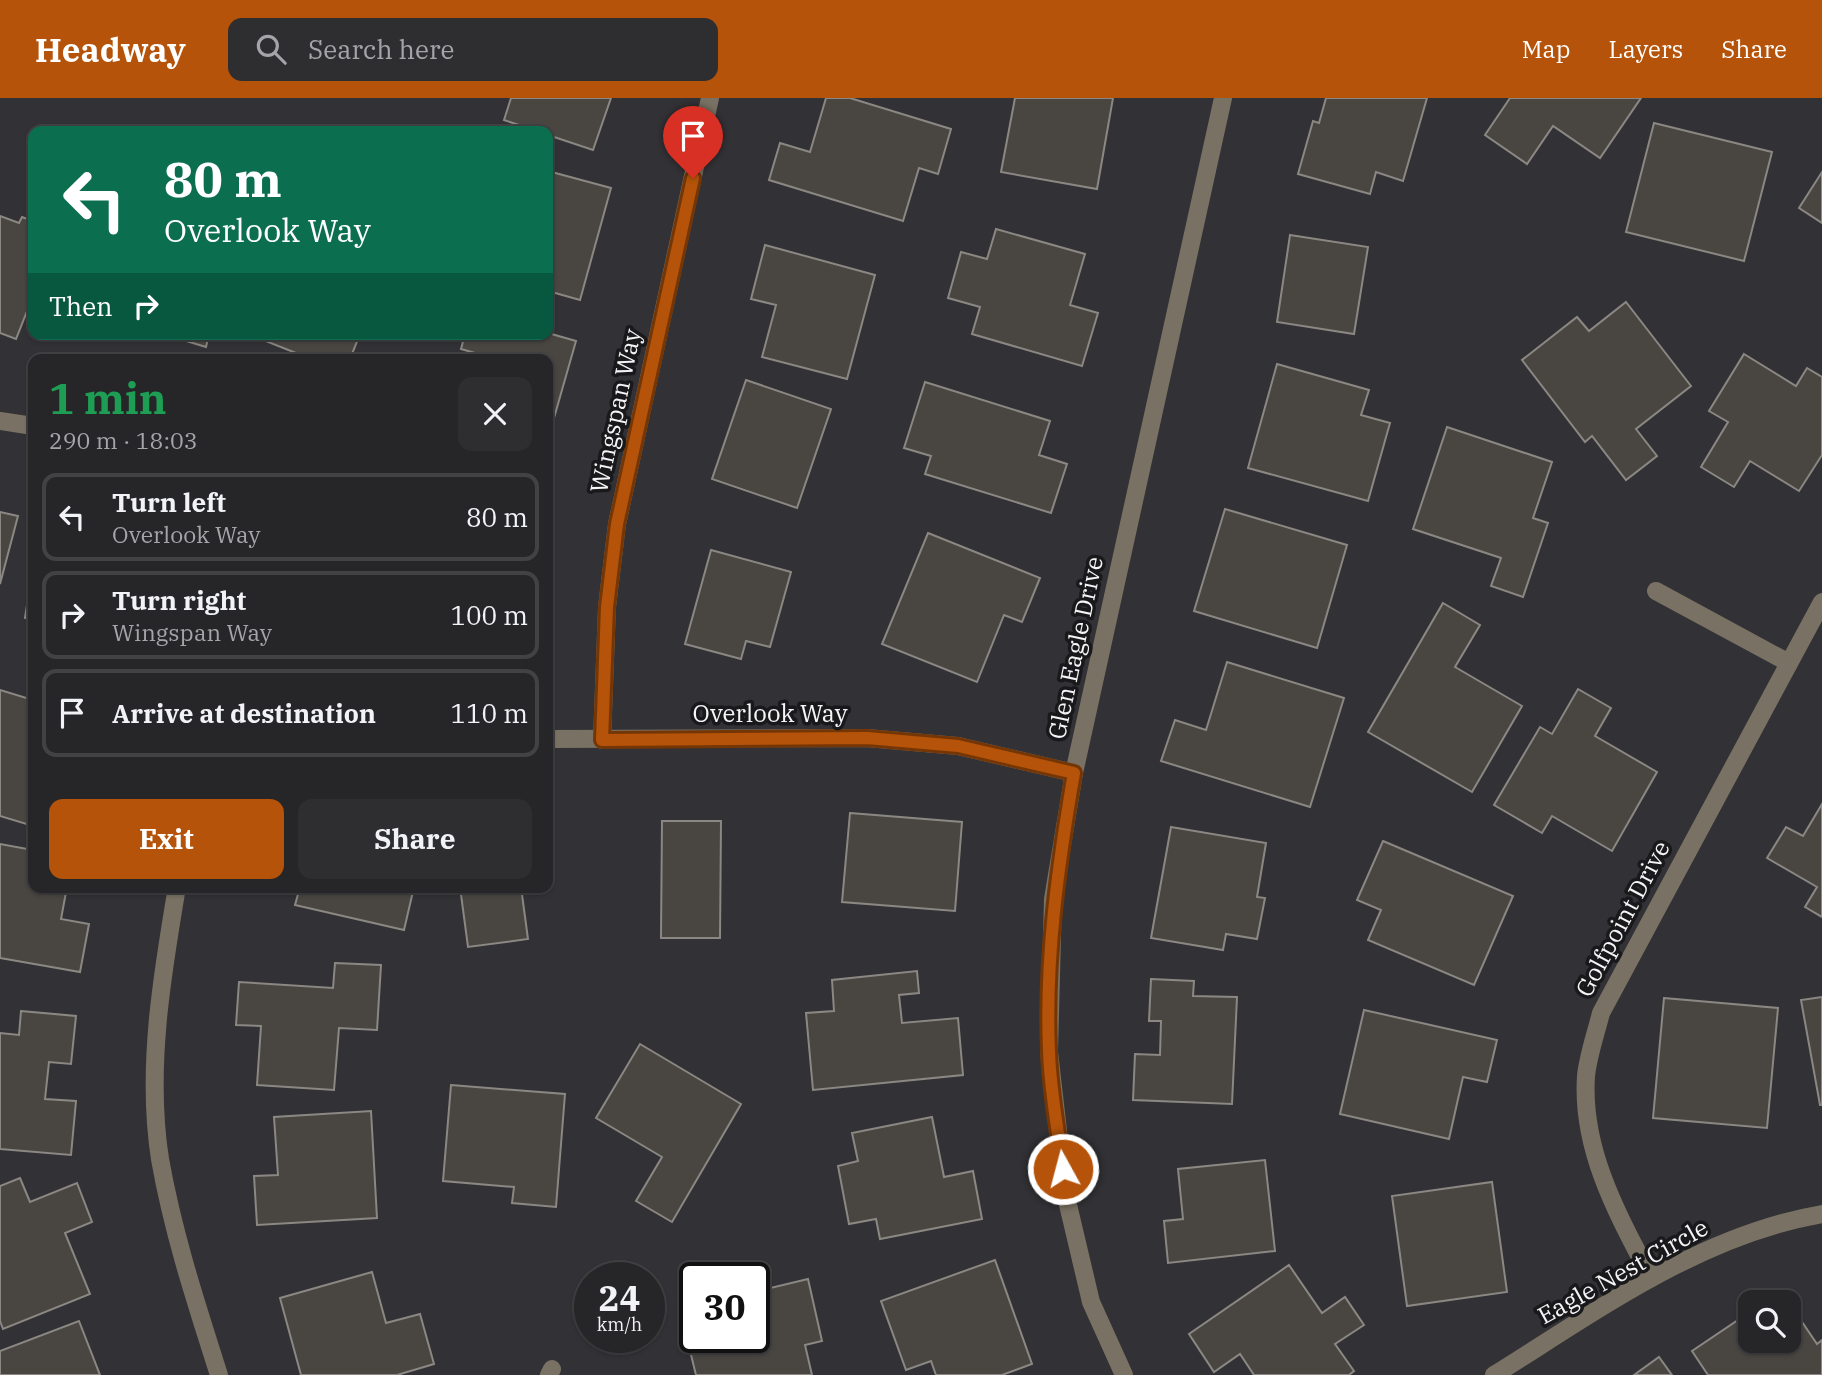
<!DOCTYPE html>
<html lang="en">
<head>
<meta charset="utf-8">
<style>
  body { margin:0; font-family:"IBM Plex Serif",serif; background:#2e2d30; color:#f1f3f6; height:100vh; display:flex; flex-direction:column; font-size:26px; white-space:nowrap }
  * { box-sizing:border-box; margin:0 }
  p { font-size:23px; color:#a4a5a8 }
  .icon { flex:none; width:38px; height:38px; fill:none; stroke:currentColor; stroke-width:2; stroke-linecap:round; stroke-linejoin:round }
  .map { position:relative; flex:1; overflow:hidden }
  .drawer { position:absolute; left:28px; top:256px; width:525px; height:539px; display:flex; flex-direction:column; background:#262528; border-radius:14px; box-shadow:0 2px 5px #0004,0 0 0 2px #424245 }
  .drawer>* { flex:none }
  .top-card { position:absolute; left:28px; top:28px; width:525px; height:214px; border-radius:14px; box-shadow:0 2px 5px #0004,0 0 0 2px #424245; background:#0b6e4f; color:#fff; overflow:hidden }
  .tools { position:absolute; left:1738px; top:1192px; display:grid; gap:14px }
  .tools a { display:grid; place-items:center; width:63px; height:63px; border-radius:14px; background:#262528; box-shadow:0 2px 5px #0004,0 0 0 2px #424245; font-size:35px }
  .speed { position:absolute; left:574px; top:1164px; display:flex; gap:14px; font-size:35px; font-weight:700; text-align:center }
  .speed>* { display:grid; place-content:center; width:91px; height:91px; border-radius:50%; background:#262528; box-shadow:0 2px 5px #0004,0 0 0 2px #424245; line-height:1 }
  .speed small { font-size:18px; font-weight:400 }
  .speed .limit { border:4px solid #111; border-radius:10px; background:#fff; color:#111 }
  .pin { position:absolute; display:grid; place-items:center; width:60px; height:60px; color:#fff; margin:-72px -30px; border-radius:50% 50% 50% 0; rotate:-45deg; box-shadow:0 0 7px #0007 }
  .pin .icon { rotate:45deg }
  .me { position:absolute; width:77px; margin:-38px; rotate:353deg; stroke-linejoin:round; filter:drop-shadow(0 0 5px #0008) }
  .turn { display:flex; align-items:center; gap:24px; height:147px; padding:0 21px; font-size:32px }
  .turn .icon { width:91px; height:91px; stroke-width:2.5 }
  .turn b { display:block; font-size:49px; line-height:60px }
  .then { display:flex; align-items:center; height:66px; padding:0 21px; background:#0003; gap:14px; font-size:26px }
  .round { display:grid; place-items:center; flex:none; width:74px; height:74px; border-radius:14px; background:#2e2d30 }
  .overview { display:flex; align-items:center; justify-content:space-between; height:119px; padding:0 21px }
  h1 { font-size:42px; font-weight:700; line-height:52px; color:#1e9e55 }
  .cta { display:flex; gap:14px; margin-top:auto; padding:14px 21px }
  .cta a { flex:1; height:80px; border-radius:14px; background:#b45309; color:#fff; font-size:28px; font-weight:700; line-height:80px; text-align:center }
  .cta a+a { background:#2e2d30; color:#f1f3f6 }
  ul { padding:0; list-style:none }
  li { display:flex; align-items:center; gap:21px; height:88px; margin:0 14px 10px; padding:0 7px; border:4px solid #424245; border-radius:14px }
  li div { flex:1 }
  li b { display:block; font-size:26px }
  li em { font-style:normal }
  header { display:flex; align-items:center; gap:42px; box-sizing:border-box; height:98px; padding:0 35px; background:#b45309; color:#fff }
  header strong { font-size:33px }
  nav { display:flex; gap:38px; margin-inline-start:auto; font-size:24px }
  .search { width:490px; height:63px; background:#2e2d30; display:flex; align-items:center; gap:18px; box-sizing:border-box; padding:0 24px; border-radius:14px; color:#a4a5a8; font-size:26px }
  .map>svg:first-child { display:block }
  .building { fill:#494642; stroke:#8b8783; stroke-width:2 }
  .lines { fill:none; stroke-linecap:round; stroke-linejoin:round }
  .minor { stroke:#797163; stroke-width:18 }
  .route-casing { stroke:#753606; stroke-width:18 }
  .route { stroke:#b45309; stroke-width:12 }
  .labels { text-anchor:middle; stroke-width:7; stroke-linejoin:round; paint-order:stroke }
  .street-label { font-size:24px; fill:#f5f4f7; stroke:#19191b }
</style>
</head>
<body>
<header>
<strong>Headway</strong>
<div class="search"><svg class="icon" aria-label="search" viewBox="0 0 24 24"><circle cx="10" cy="10" r="6"/><path d="M15 15l6 6"/></svg>Search here</div>
<nav><a>Map</a><a>Layers</a><a>Share</a></nav>
</header>
<div class="map">
<svg width="1822" height="1277" viewBox="0 0 1822 1277">
  <rect width="100%" height="100%" fill="#323135"/>
  <!-- building -->
  <g class="building">
    <path d="M 511,0 L 611,0 L 593,52 L 548,37 L 548,33 L 537,33 L 504,22 Z"/>
    <path d="M 826,0 L 850,0 L 951,31 L 938,76 L 919,70 L 903,123 L 769,82 L 780,45 L 810,54 Z"/>
    <path d="M 1015,0 L 1113,0 L 1097,91 L 1001,74 Z"/>
    <path d="M 1326,0 L 1427,0 L 1403,83 L 1376,74 L 1370,96 L 1298,76 L 1313,23 L 1319,25 Z"/>
    <path d="M 1510,0 L 1641,0 L 1600,60 L 1553,28 L 1527,66 L 1485,37 Z"/>
    <path d="M 1654,25 L 1772,54 L 1744,163 L 1626,134 Z"/>
    <path d="M 548,73 L 611,90 L 580,202 L 548,193 Z"/>
    <path d="M 1822,74 L 1822,125 L 1799,110 Z"/>
    <path d="M 0,118 L 19,125 L 22,119 L 33,123 L 33,198 L 16,241 L 0,235 Z"/>
    <path d="M 996,131 L 1085,156 L 1070,207 L 1098,215 L 1082,268 L 972,236 L 980,209 L 948,200 L 961,154 L 987,161 Z"/>
    <path d="M 1290,137 L 1368,149 L 1354,236 L 1277,224 Z"/>
    <path d="M 765,147 L 875,177 L 847,281 L 762,259 L 776,207 L 751,201 Z"/>
    <path d="M 1626,204 L 1691,288 L 1636,331 L 1657,358 L 1626,382 L 1592,338 L 1585,344 L 1522,262 L 1577,219 L 1589,233 Z"/>
    <path d="M 548,235 L 576,243 L 548,341 L 548,261 L 481,261 L 482,257 L 461,251 L 465,236 Z"/>
    <path d="M 163,236 L 209,236 L 206,249 Z"/>
    <path d="M 265,236 L 360,236 L 350,261 L 311,261 L 263,242 Z"/>
    <path d="M 1744,256 L 1796,288 L 1807,270 L 1822,279 L 1822,357 L 1799,393 L 1750,363 L 1734,389 L 1701,369 L 1728,324 L 1709,313 Z"/>
    <path d="M 1277,266 L 1369,292 L 1361,317 L 1390,325 L 1368,403 L 1248,370 Z"/>
    <path d="M 746,282 L 831,311 L 797,410 L 712,381 Z"/>
    <path d="M 925,284 L 1050,323 L 1039,357 L 1067,366 L 1051,415 L 925,376 L 931,358 L 904,350 Z"/>
    <path d="M 1447,329 L 1552,364 L 1533,420 L 1548,425 L 1523,499 L 1491,488 L 1501,460 L 1413,431 Z"/>
    <path d="M 1225,411 L 1347,447 L 1317,550 L 1194,513 Z"/>
    <path d="M 0,414 L 18,418 L 0,486 Z"/>
    <path d="M 928,435 L 1040,480 L 1022,524 L 1004,517 L 977,584 L 882,546 Z"/>
    <path d="M 711,452 L 791,474 L 770,549 L 746,543 L 741,561 L 685,546 Z"/>
    <path d="M 33,469 L 33,521 L 25,520 Z"/>
    <path d="M 1443,505 L 1480,527 L 1455,569 L 1522,608 L 1472,694 L 1368,634 Z"/>
    <path d="M 1227,564 L 1344,600 L 1310,709 L 1161,663 L 1175,622 L 1206,632 Z"/>
    <path d="M 1578,591 L 1611,610 L 1595,638 L 1657,674 L 1612,753 L 1552,718 L 1542,735 L 1494,707 L 1540,629 L 1552,636 Z"/>
    <path d="M 0,592 L 33,602 L 33,728 L 0,718 Z"/>
    <path d="M 1822,706 L 1822,819 L 1805,809 L 1817,789 L 1767,760 L 1786,729 L 1803,738 Z"/>
    <path d="M 850,715 L 962,724 L 955,813 L 842,804 Z"/>
    <path d="M 662,723 L 721,723 L 720,840 L 661,840 Z"/>
    <path d="M 1171,729 L 1266,745 L 1257,799 L 1265,800 L 1257,841 L 1226,836 L 1223,852 L 1151,840 Z"/>
    <path d="M 1383,743 L 1513,798 L 1474,887 L 1368,842 L 1381,812 L 1357,802 Z"/>
    <path d="M 0,746 L 33,752 L 33,789 L 67,789 L 61,821 L 89,826 L 80,874 L 0,860 Z"/>
    <path d="M 300,789 L 414,789 L 404,832 L 295,807 Z"/>
    <path d="M 460,789 L 521,789 L 528,841 L 468,849 Z"/>
    <path d="M 335,865 L 381,867 L 377,932 L 339,930 L 334,992 L 257,987 L 261,928 L 236,927 L 239,884 L 333,890 Z"/>
    <path d="M 917,873 L 919,895 L 899,897 L 902,925 L 958,920 L 963,977 L 813,992 L 806,915 L 834,913 L 832,882 Z"/>
    <path d="M 1151,881 L 1194,883 L 1193,898 L 1237,899 L 1232,1006 L 1133,1002 L 1135,956 L 1160,957 L 1161,923 L 1149,923 Z"/>
    <path d="M 1822,899 L 1822,1007 L 1820,1007 L 1801,902 Z"/>
    <path d="M 1664,900 L 1778,910 L 1767,1030 L 1653,1020 Z"/>
    <path d="M 1364,912 L 1497,942 L 1487,984 L 1463,979 L 1449,1041 L 1340,1016 Z"/>
    <path d="M 21,913 L 76,918 L 71,966 L 49,964 L 45,1001 L 76,1003 L 71,1057 L 0,1051 L 0,935 L 19,937 Z"/>
    <path d="M 640,946 L 741,1006 L 672,1124 L 636,1103 L 662,1059 L 596,1020 Z"/>
    <path d="M 451,987 L 565,996 L 556,1109 L 512,1105 L 514,1089 L 443,1083 Z"/>
    <path d="M 371,1013 L 377,1120 L 257,1127 L 254,1078 L 278,1077 L 274,1019 Z"/>
    <path d="M 932,1019 L 944,1079 L 973,1073 L 982,1121 L 880,1141 L 876,1121 L 849,1126 L 838,1068 L 858,1063 L 852,1035 Z"/>
    <path d="M 1265,1062 L 1275,1153 L 1168,1165 L 1164,1123 L 1183,1121 L 1178,1071 Z"/>
    <path d="M 20,1080 L 30,1104 L 77,1085 L 92,1124 L 65,1135 L 90,1196 L 3,1231 L 0,1223 L 0,1088 Z"/>
    <path d="M 1492,1084 L 1507,1194 L 1407,1208 L 1392,1098 Z"/>
    <path d="M 995,1162 L 1032,1266 L 1002,1277 L 936,1277 L 931,1263 L 906,1272 L 881,1203 Z"/>
    <path d="M 1289,1167 L 1322,1215 L 1345,1199 L 1364,1227 L 1335,1246 L 1354,1273 L 1349,1277 L 1254,1277 L 1240,1256 L 1214,1274 L 1189,1236 Z"/>
    <path d="M 372,1174 L 386,1225 L 420,1216 L 434,1266 L 397,1277 L 301,1277 L 280,1200 Z"/>
    <path d="M 808,1181 L 822,1243 L 805,1247 L 812,1277 L 696,1277 L 678,1204 L 695,1200 L 695,1239 L 754,1239 L 754,1194 Z"/>
    <path d="M 1792,1209 L 1817,1246 L 1822,1242 L 1822,1277 L 1708,1277 L 1692,1253 L 1750,1214 L 1750,1242 L 1788,1242 L 1788,1211 Z"/>
    <path d="M 79,1223 L 100,1277 L 0,1277 L 0,1253 Z"/>
    <path d="M 1659,1259 L 1672,1277 L 1634,1277 Z"/>
  </g>
  <g class="lines">
    <!-- minor -->
    <g class="minor">
      <path d="M 0,323 L 33,328"/>
      <path d="M 1656,493 L 1789,565"/>
      <path d="M 548,641 L 867,640 L 958,648 L 1074,675"/>
      <path d="M 602,642 L 607,509 L 617,426 L 710,0"/>
      <path d="M 177,789 C 162,877 146,972 160,1061 C 173,1135 196,1205 219,1277"/>
      <path d="M 1651,1180 C 1618,1117 1581,1052 1586,978 C 1588,958 1596,935 1601,915 L 1822,504"/>
      <path d="M 549,1277 L 552,1271"/>
      <path d="M 1124,1277 L 1091,1204 L 1065,1094 L 1049,954 L 1053,801 L 1074,675 L 1223,0"/>
      <path d="M 1494,1277 C 1597,1213 1700,1137 1822,1116"/>
    </g>
  </g>
  <g class="lines">
    <defs>
      <path id="route" d="M 693,80 L 617,426 L 607,509 L 602,642 L 867,640 L 958,648 L 1074,675 C 1058,767 1045,860 1049,953 C 1050,992 1058,1032 1063,1071"/>
    </defs>
    <!-- route casing -->
    <use href="#route" class="route-casing"/>
    <!-- route -->
    <use href="#route" class="route"/>
  </g>
  <g class="labels">
    <!-- street labels -->
    <g class="street-label">
      <text transform="translate(616 313) rotate(-78)" y="8">Wingspan Way</text>
      <text transform="translate(1076 550) rotate(-78)" y="8">Glen Eagle Drive</text>
      <text x="770" y="624">Overlook Way</text>
      <text transform="translate(1623 821) rotate(-62)" y="8">Golfpoint Drive</text>
      <text transform="translate(1623 1174) rotate(-29)" y="8">Eagle Nest Circle</text>
    </g>
  </g>
</svg>
<div class="tools">
<a><svg class="icon" aria-label="search" viewBox="0 0 24 24"><circle cx="10" cy="10" r="6"/><path d="M15 15l6 6"/></svg></a>
</div>
<div class="speed"><div>24<small>km/h</small></div><div class="limit">30</div></div>
<div class="pin" style="left:693px;top:80px;background:#d93025"><svg class="icon" aria-label="arrive" viewBox="0 0 24 24"><path d="M6 21V4h12l-3 4 3 4H6"/></svg></div>
<svg class="me" style="left:1063px;top:1071px" viewBox="-20 -20 40 40"><circle r="17" fill="#b45309" stroke="#fff" stroke-width="3"/><path d="M0-11L8 9 0 5-8 9z" fill="#fff"/></svg>
<div class="top-card">
<div class="turn"><svg class="icon" aria-label="left" viewBox="0 0 24 24"><path d="M17 20v-9H6M10 6l-5 5 5 5"/></svg><div><b>80 m</b>Overlook Way</div></div>
<div class="then">Then<svg class="icon" aria-label="right" viewBox="0 0 24 24"><path d="M7 20v-9h11M14 6l5 5-5 5"/></svg></div>
</div>
<section class="drawer">
<div class="overview"><div><h1>1 min</h1><p>290 m · 18:03</p></div><a class="round"><svg class="icon" aria-label="close" viewBox="0 0 24 24"><path d="M6 6l12 12M18 6L6 18"/></svg></a></div>
<ul>
<li><svg class="icon" aria-label="left" viewBox="0 0 24 24"><path d="M17 20v-9H6M10 6l-5 5 5 5"/></svg><div><b>Turn left</b><p>Overlook Way</p></div><em>80 m</em></li>
<li><svg class="icon" aria-label="right" viewBox="0 0 24 24"><path d="M7 20v-9h11M14 6l5 5-5 5"/></svg><div><b>Turn right</b><p>Wingspan Way</p></div><em>100 m</em></li>
<li><svg class="icon" aria-label="arrive" viewBox="0 0 24 24"><path d="M6 21V4h12l-3 4 3 4H6"/></svg><div><b>Arrive at destination</b></div><em>110 m</em></li>
</ul>
<div class="cta"><a>Exit</a><a>Share</a></div>
</section>
</div>
</body>
</html>
